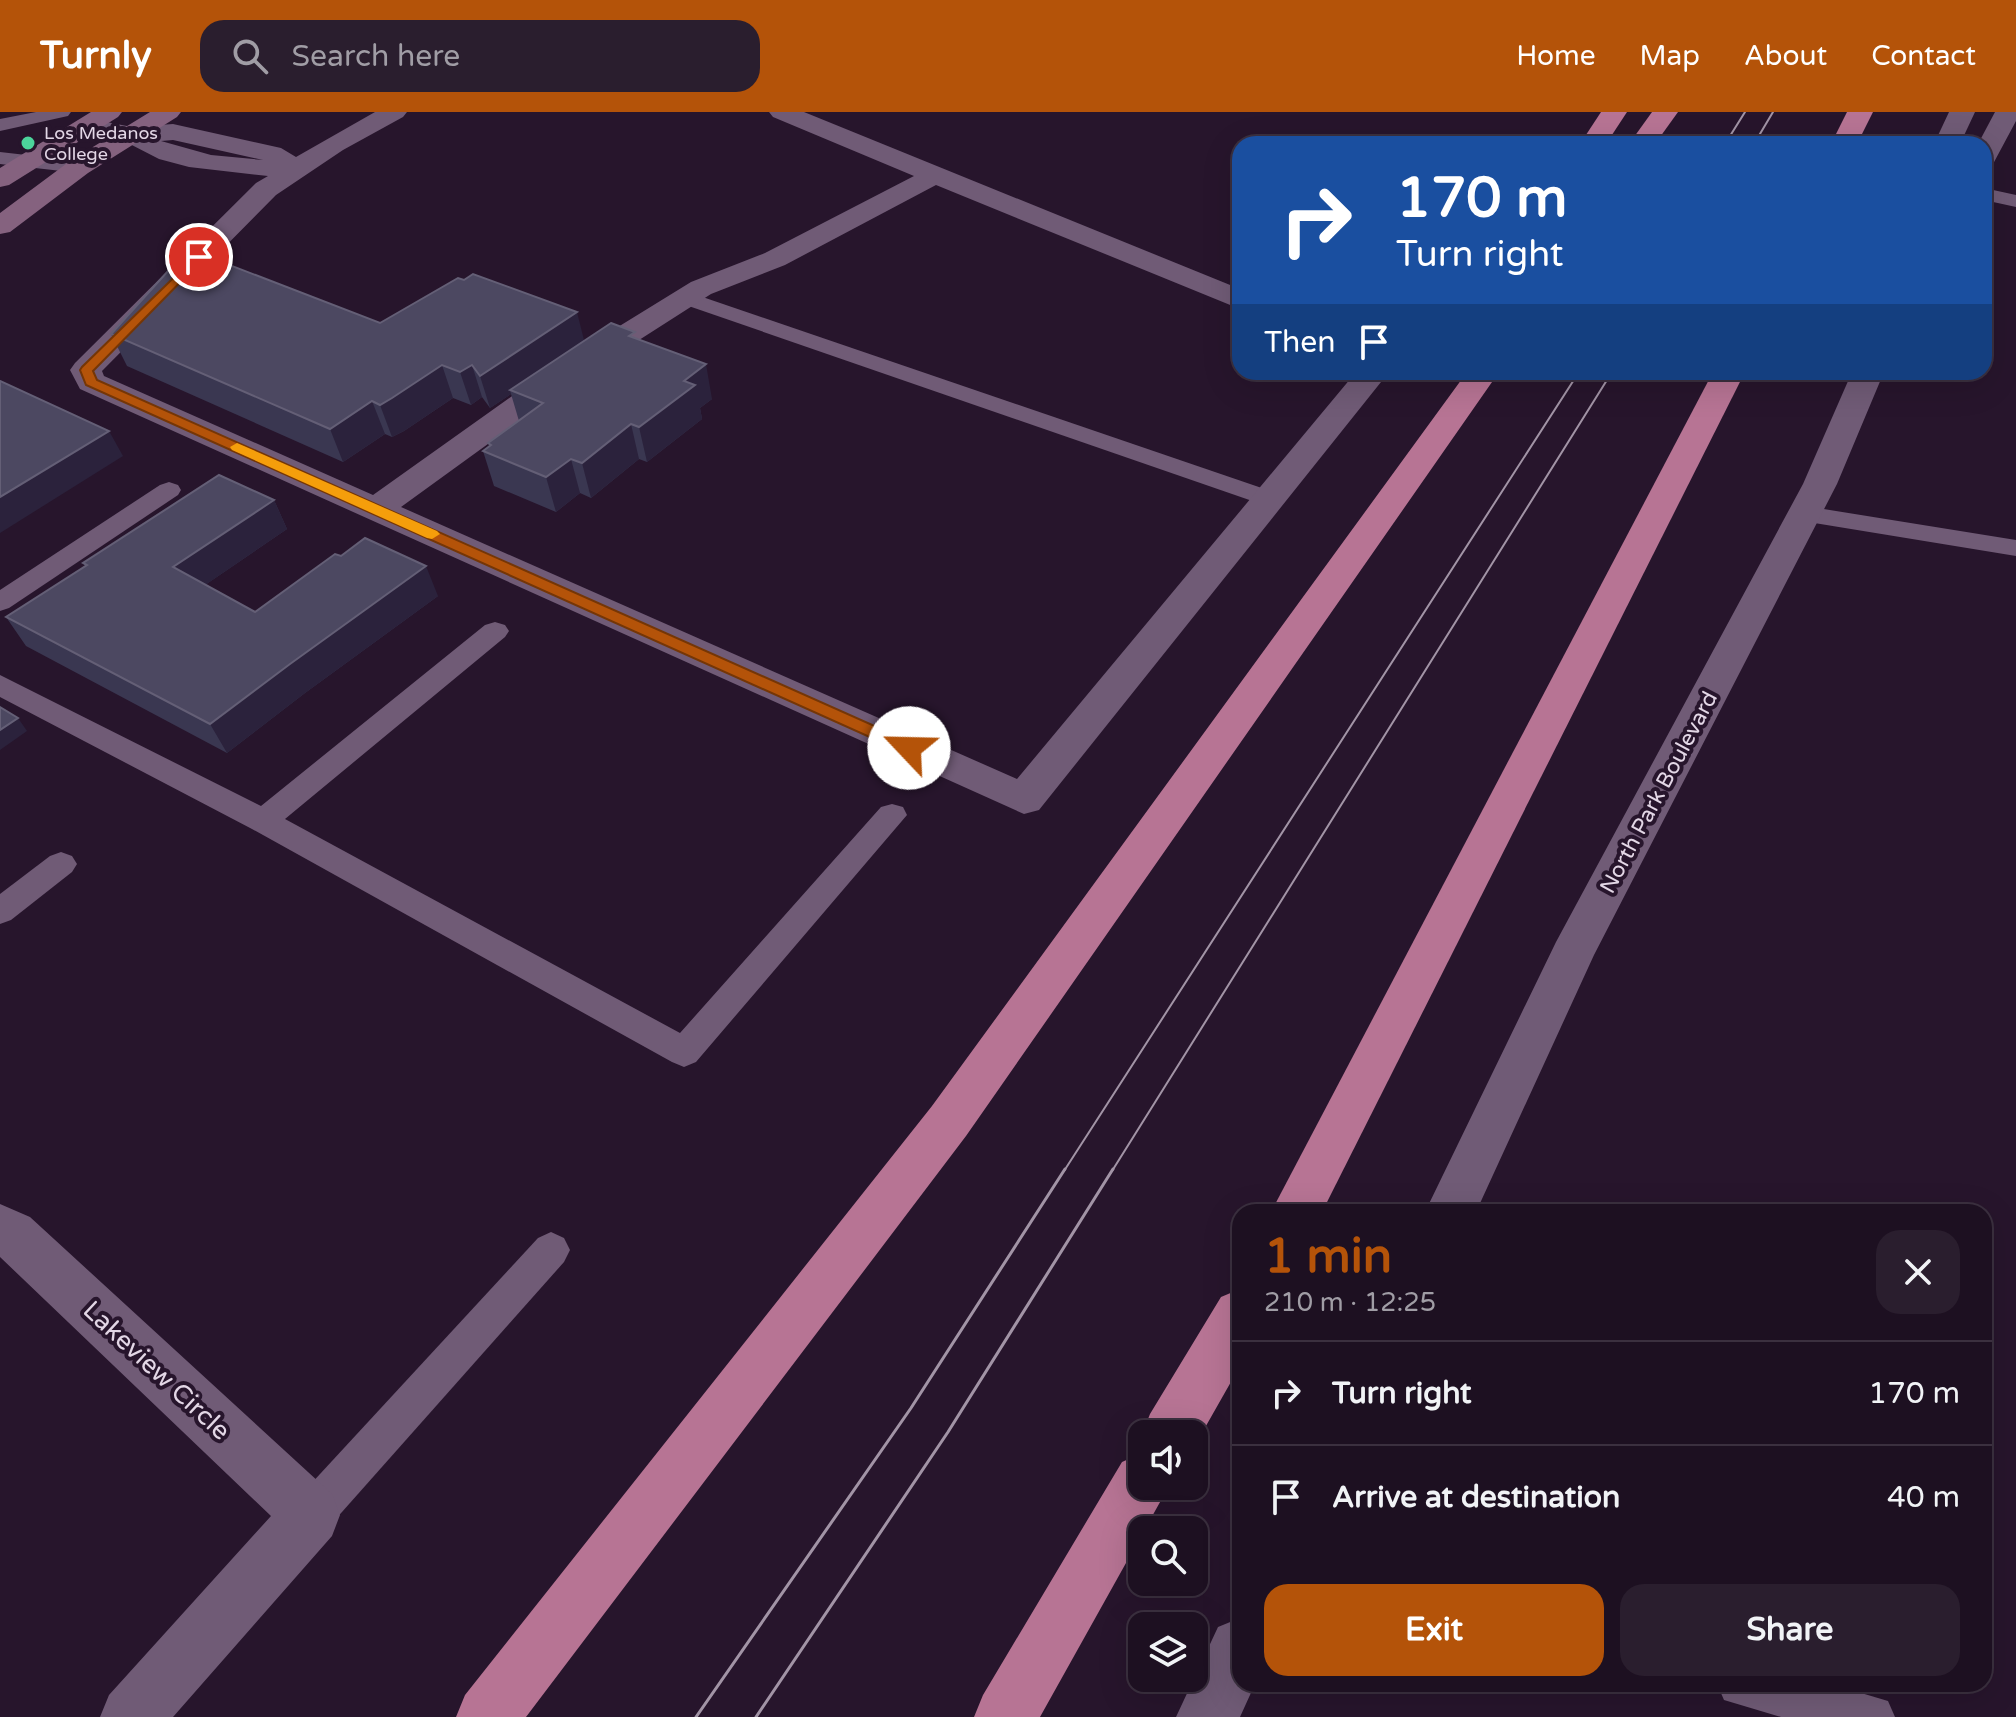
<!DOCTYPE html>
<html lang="en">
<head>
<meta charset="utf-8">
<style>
  body { margin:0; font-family:"Varela Round",sans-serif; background:#2a1e2e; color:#f1f3f6; height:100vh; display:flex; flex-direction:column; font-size:30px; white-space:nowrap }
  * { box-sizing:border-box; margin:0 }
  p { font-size:26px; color:#a09da5 }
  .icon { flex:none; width:44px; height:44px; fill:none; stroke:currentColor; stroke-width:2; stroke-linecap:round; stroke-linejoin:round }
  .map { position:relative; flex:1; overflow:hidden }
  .sheet { position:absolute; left:1232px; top:1092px; width:760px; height:488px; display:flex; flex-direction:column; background:#1d1021; border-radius:24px; box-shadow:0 8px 32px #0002,0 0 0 2px #3b303f }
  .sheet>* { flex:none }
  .guide { position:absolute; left:1232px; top:24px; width:760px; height:244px; border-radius:24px; box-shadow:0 8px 32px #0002,0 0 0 2px #3b303f; background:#1a4fa0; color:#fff; overflow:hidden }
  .buttons { position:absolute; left:1128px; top:1308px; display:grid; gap:16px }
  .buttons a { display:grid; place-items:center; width:80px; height:80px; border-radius:16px; background:#1d1021; box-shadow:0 8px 32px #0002,0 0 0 2px #3b303f; font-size:40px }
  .pin { position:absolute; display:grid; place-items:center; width:68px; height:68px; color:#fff; margin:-34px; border:4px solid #fff; border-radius:50%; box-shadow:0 2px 8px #0007 }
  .me { position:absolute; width:88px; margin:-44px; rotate:294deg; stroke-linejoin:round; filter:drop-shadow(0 0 6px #0008) }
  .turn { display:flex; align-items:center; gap:28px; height:168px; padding:0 32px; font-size:36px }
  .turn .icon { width:104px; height:104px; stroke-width:2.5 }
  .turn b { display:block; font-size:56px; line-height:68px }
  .then { display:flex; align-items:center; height:76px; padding:0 32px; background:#0003; gap:16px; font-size:30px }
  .round { display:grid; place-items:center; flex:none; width:84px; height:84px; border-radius:24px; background:#2a1e2e }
  .headline { display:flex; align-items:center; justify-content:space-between; height:136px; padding:0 32px }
  h1 { font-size:48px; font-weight:700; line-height:60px; color:#b45309 }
  .action { display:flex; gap:16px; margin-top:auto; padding:16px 32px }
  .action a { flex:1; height:92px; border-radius:24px; background:#b45309; color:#fff; font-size:32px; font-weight:700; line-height:92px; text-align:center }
  .action a+a { background:#2a1e2e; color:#f1f3f6 }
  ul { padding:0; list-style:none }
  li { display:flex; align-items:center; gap:24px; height:104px; padding:0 32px; border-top:2px solid #3b303f }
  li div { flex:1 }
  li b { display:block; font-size:30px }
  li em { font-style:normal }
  header { display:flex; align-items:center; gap:48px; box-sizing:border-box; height:112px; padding:0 40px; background:#b45309; color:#fff }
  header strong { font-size:38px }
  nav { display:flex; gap:44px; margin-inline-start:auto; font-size:28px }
  .search { width:560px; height:72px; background:#2a1e2e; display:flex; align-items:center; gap:20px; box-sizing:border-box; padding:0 28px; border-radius:24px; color:#a09da5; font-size:30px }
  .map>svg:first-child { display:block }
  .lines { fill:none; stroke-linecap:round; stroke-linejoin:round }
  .lane { fill:#705b76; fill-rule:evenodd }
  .street { fill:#705b76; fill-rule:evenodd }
  .secondary { fill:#85627f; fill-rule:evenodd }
  .highway { fill:#b77494; fill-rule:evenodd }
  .tram-far1 { stroke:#a294a6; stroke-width:2 }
  .tram { stroke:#a294a6; stroke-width:3 }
  .wall { fill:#3a3751 }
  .shaded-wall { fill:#2b223c }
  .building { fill:#4c4861; stroke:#645f76; stroke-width:2 }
  .route { fill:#b45309; stroke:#753606; stroke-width:2 }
  .slow { fill:#f59e0b }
  .poi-dot { fill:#4cd49b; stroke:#27152c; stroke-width:3 }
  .labels { text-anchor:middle; stroke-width:8; stroke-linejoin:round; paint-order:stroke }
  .far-poi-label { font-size:18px; fill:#e3d7e6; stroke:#27152c; text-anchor:start }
  .street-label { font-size:22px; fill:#e3d7e6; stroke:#27152c }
  .near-street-label { font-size:26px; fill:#e3d7e6; stroke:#27152c }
</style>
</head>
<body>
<header>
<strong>Turnly</strong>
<div class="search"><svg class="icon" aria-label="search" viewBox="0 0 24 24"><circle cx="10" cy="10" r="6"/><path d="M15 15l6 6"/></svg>Search here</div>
<nav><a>Home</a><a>Map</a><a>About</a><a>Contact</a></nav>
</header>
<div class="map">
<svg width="2016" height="1605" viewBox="0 0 2016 1605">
  <rect width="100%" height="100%" fill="#27152c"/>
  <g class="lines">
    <!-- lane -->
    <g class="lane">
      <path d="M 36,0 L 71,0 L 68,4 L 0,19 L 0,7 Z"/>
      <path d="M 0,40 L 79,49 L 89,55 L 79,61 L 0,52 Z"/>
      <path d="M 1984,76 L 2016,83 L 2016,95 L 1984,88 Z"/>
      <path d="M 685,179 L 1279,382 L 1282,387 L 1279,392 L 1261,392 L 677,190 L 674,185 L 677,180 Z"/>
      <path d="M 169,370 L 178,373 L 181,378 L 178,383 L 9,496 L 0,499 L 0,478 L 160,373 Z"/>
      <path d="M 1805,394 L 2016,428 L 2016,444 L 1796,408 L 1792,402 L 1796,396 Z"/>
      <path d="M 495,510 L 505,513 L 509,519 L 505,525 L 285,707 L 680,921 L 881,695 L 892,692 L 903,695 L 907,703 L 696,950 L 684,955 L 672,950 L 252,717 L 0,585 L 0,563 L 261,694 L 485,513 Z"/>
      <path d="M 61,740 L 72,744 L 77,752 L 72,760 L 11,808 L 0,812 L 0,782 L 50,744 Z"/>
      <path d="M 551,1120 L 564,1126 L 570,1138 L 564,1150 L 326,1418 L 311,1424 L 296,1418 L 290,1403 L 296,1388 L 538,1126 Z"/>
      <path d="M 1717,1572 L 1831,1572 L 1888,1589 L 1895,1605 L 1781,1605 L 1724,1588 Z"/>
    </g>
    <!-- street -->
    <g class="street">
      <path d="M 375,0 L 407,0 L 403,5 L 343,38 L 276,83 L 102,259 L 104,264 L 373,383 L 553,255 L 691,170 L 765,141 L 914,64 L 773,5 L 769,0 L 804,0 L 1240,177 L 1240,197 L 936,73 L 785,153 L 711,182 L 575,269 L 401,395 L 1017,667 L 1356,260 L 1389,260 L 1039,698 L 1024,702 L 80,277 L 70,258 L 75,251 L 256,71 L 268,64 L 189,55 L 159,47 L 124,29 L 77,19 L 73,14 L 77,9 L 86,6 L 132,15 L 173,12 L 281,36 L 296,45 ZM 173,28 L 263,48 L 211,43 L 161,29 Z"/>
      <path d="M 1949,0 L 1975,0 L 1960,32 L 1934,32 Z"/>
      <path d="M 1995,0 L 2016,0 L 2016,9 L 1993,52 L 1984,54 L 1984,32 L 1978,32 Z"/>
      <path d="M 1852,260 L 1884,260 L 1837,372 L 1594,843 L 1476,1100 L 1425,1100 L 1556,830 L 1803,372 Z"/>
      <path d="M 0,1092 L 30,1105 L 332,1382 L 340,1403 L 332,1424 L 173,1605 L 100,1605 L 109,1583 L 271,1404 L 0,1145 Z"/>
      <path d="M 1240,1506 L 1240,1572 L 1255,1572 L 1240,1605 L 1176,1605 L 1218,1515 Z"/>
    </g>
    <!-- secondary -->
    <g class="secondary">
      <path d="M 91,0 L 122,0 L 118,5 L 9,73 L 0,75 L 0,56 Z"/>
      <path d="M 150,0 L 181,0 L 177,5 L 88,61 L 10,120 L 0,122 L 0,101 L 70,49 Z"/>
    </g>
    <!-- highway -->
    <g class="highway">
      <path d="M 1601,0 L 1627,0 L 1606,32 L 1580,32 Z"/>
      <path d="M 1652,0 L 1678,0 L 1655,32 L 1629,32 Z"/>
      <path d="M 1847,0 L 1873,0 L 1857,32 L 1831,32 Z"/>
      <path d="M 1467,260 L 1499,260 L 966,1024 L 526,1605 L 456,1605 L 465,1583 L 932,994 Z"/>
      <path d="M 1713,260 L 1745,260 L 1322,1100 L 1271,1100 Z"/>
      <path d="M 1240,1177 L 1240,1254 L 1194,1335 L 1194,1322 L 1142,1322 L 1150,1302 L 1221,1185 Z"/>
      <path d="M 1142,1341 L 1142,1374 L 1169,1374 L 1040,1605 L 974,1605 L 983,1583 L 1122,1350 Z"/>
    </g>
    <!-- tram-far1 -->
    <g class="tram-far1">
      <path d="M 1725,32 L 1745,0"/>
      <path d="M 1754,32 L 1773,0"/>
      <path d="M 1064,1059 L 1579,260"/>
      <path d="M 1112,1059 L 1612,260"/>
    </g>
    <!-- tram -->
    <g class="tram">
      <path d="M 696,1605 L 911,1296 L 1065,1057"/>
      <path d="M 756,1605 L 948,1320 L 1113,1057"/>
    </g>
  </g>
  <!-- wall -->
  <g class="wall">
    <path d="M 380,211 L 584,229 L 637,227 L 712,287 L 700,296 L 702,307 L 647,350 L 639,347 L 591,386 L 580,381 L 556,400 L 494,374 L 483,339 L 489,334 L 488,331 L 519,309 L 511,282 L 490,296 L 482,285 L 471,293 L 453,286 L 404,319 L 392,325 L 385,322 L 343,350 L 127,254 L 111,222 Z"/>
    <path d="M 274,388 L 287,417 L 205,473 L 255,500 L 438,484 L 305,581 L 227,641 L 26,534 L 6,505 L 85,454 L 83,451 Z"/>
  </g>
  <!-- shaded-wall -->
  <g class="shaded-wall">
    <path d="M 577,200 L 585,232 L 510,278 L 511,282 L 490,296 L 480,264 Z"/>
    <path d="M 706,252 L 712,287 L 700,296 L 702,307 L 647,350 L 639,315 L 684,269 Z"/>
    <path d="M 442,253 L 453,286 L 404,319 L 392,325 L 380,293 Z"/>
    <path d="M 472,253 L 482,285 L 471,293 L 460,260 Z"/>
    <path d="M 372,289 L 385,322 L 343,350 L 330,317 Z"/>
    <path d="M 631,312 L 639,347 L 591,386 L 582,351 Z"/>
    <path d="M 109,319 L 123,344 L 0,421 L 0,385 Z"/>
    <path d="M 571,347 L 580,381 L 556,400 L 546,365 Z"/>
    <path d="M 274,388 L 287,417 L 189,484 L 173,455 Z"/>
    <path d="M 426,454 L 438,484 L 305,581 L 227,641 L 210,612 L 290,552 Z"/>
    <path d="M 18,606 L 27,619 L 0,638 L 0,618 Z"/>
  </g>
  <!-- building -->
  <g class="building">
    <path d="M 188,137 L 380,211 L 458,166 L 464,168 L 473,162 L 577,200 L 480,264 L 472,253 L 460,260 L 442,253 L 392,286 L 380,293 L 372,289 L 330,317 L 111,222 Z"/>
    <path d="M 611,211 L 635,220 L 629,224 L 706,252 L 684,269 L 695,273 L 639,315 L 631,312 L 582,351 L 571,347 L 546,365 L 483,339 L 491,333 L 488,331 L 543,291 L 510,278 Z"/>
    <path d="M 0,269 L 109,319 L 0,385 Z"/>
    <path d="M 219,363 L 274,388 L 173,455 L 255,500 L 335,442 L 341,444 L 365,426 L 426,454 L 290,552 L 210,612 L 6,505 L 87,453 L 83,451 Z"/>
    <path d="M 0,595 L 18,606 L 0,618 Z"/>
  </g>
  <!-- route -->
  <path class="route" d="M 199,141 L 203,142 L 203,147 L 93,259 L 97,268 L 915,632 L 917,636 L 915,640 L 903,640 L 86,273 L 80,258 L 82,255 Z"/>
  <!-- slow -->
  <path class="slow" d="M 237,331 L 437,419 L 440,422 L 432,427 L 427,426 L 232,338 L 230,335 Z"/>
  <!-- markers -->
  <circle class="poi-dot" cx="28" cy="31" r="8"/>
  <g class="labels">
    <!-- far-poi labels -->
    <g class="far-poi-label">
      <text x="44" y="27">Los Medanos<tspan x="44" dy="21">College</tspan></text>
    </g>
    <!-- street labels -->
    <g class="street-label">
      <text transform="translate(1658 680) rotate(-62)" y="8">North Park Boulevard</text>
    </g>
    <!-- near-street labels -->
    <g class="near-street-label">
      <text transform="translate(157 1258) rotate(43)" y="9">Lakeview Circle</text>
    </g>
  </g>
</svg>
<div class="buttons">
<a><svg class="icon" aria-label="sound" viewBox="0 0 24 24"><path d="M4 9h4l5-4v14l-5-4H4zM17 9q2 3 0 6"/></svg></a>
<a><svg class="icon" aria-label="search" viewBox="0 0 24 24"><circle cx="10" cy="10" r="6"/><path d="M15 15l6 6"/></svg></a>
<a><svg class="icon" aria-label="layers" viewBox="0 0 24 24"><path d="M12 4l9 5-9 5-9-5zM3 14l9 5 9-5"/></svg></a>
</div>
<div class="pin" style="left:199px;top:145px;background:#d93025"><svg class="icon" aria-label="arrive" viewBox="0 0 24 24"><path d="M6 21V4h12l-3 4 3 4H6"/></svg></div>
<svg class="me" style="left:909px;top:636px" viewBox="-20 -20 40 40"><circle r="19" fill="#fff"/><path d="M0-13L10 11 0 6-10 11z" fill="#b45309"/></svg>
<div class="guide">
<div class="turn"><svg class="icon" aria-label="right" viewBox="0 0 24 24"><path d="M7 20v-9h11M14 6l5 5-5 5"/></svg><div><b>170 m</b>Turn right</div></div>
<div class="then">Then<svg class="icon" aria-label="arrive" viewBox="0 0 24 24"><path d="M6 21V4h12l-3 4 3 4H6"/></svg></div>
</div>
<section class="sheet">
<div class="headline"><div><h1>1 min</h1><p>210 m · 12:25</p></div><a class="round"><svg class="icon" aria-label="close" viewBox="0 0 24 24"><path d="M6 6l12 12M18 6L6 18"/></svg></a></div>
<ul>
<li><svg class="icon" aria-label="right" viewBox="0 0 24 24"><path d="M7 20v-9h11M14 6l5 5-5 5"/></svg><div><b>Turn right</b></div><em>170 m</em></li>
<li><svg class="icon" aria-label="arrive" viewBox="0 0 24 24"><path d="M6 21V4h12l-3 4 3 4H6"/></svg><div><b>Arrive at destination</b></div><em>40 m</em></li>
</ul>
<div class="action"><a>Exit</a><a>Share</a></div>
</section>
</div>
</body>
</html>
